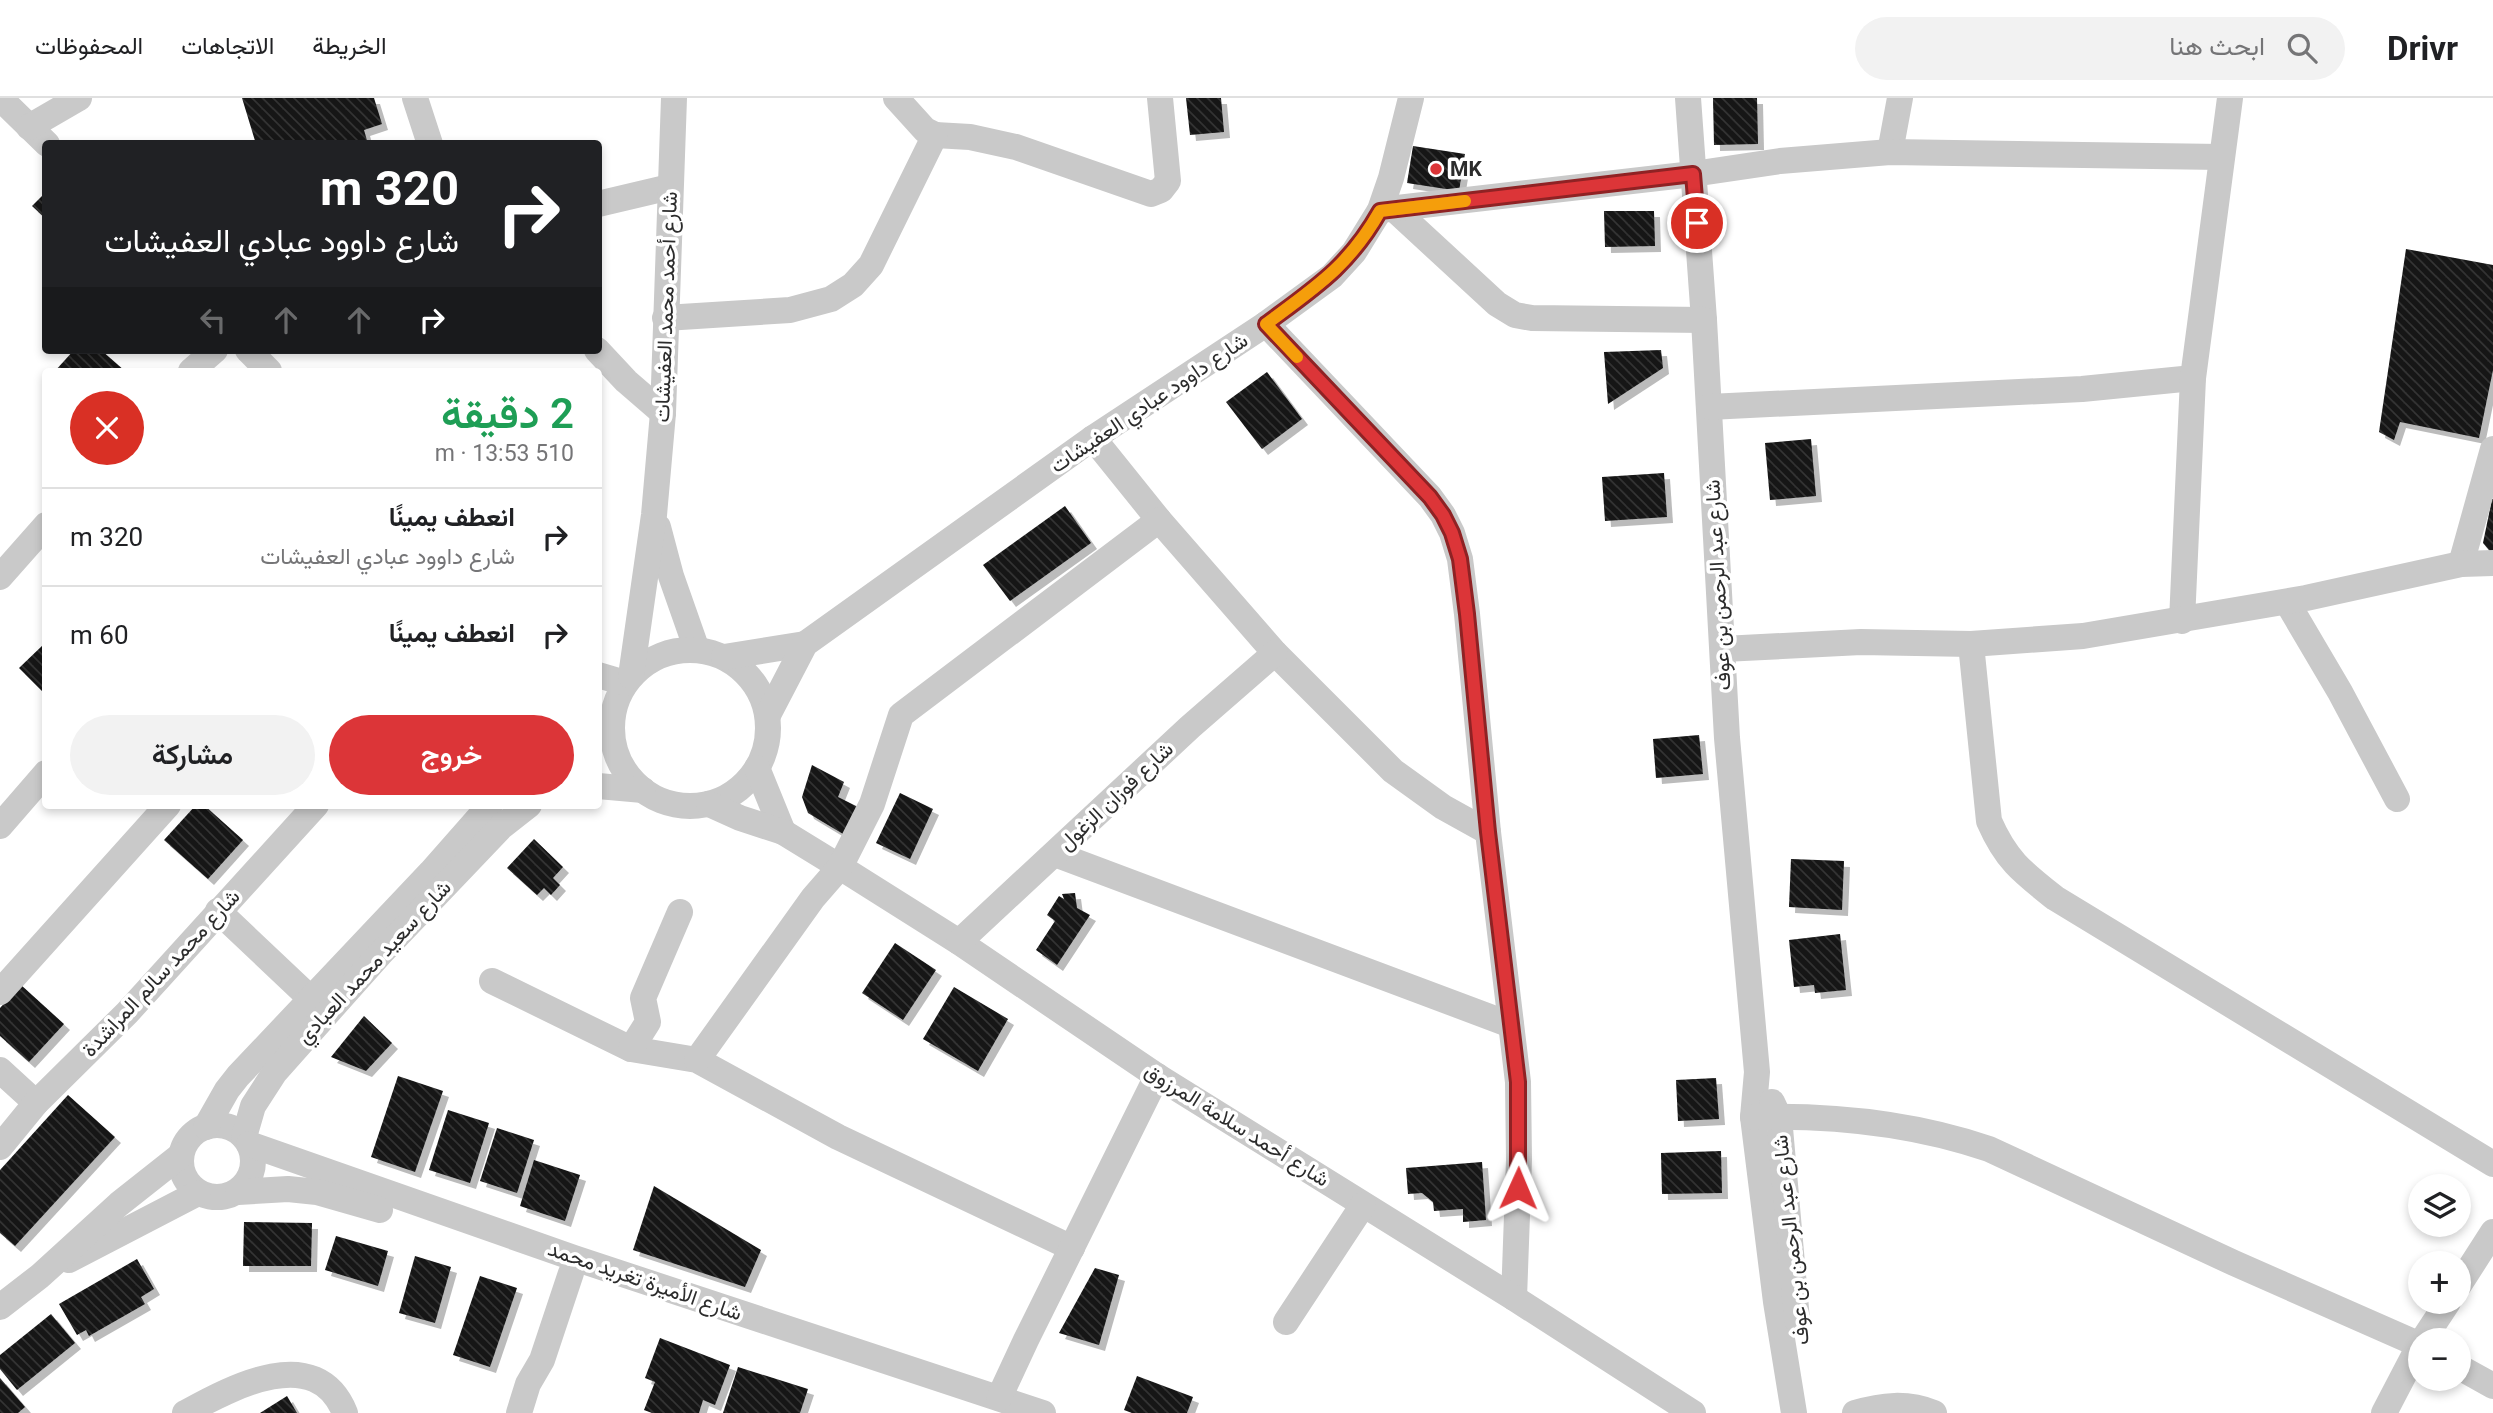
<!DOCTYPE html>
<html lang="ar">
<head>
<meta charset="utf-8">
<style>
  body { margin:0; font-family:Roboto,Vazirmatn,sans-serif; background:#f2f2f2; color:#202124; direction:rtl; height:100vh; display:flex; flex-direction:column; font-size:26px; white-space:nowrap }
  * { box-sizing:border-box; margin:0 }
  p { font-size:23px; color:#757577 }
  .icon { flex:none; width:38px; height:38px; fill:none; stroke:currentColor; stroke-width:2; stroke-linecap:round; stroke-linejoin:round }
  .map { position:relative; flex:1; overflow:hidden; direction:ltr }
  .side { position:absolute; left:42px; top:270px; width:560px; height:441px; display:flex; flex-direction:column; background:#fff; border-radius:7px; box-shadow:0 4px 10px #0003; direction:rtl }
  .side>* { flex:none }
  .top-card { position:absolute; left:42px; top:42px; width:560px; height:214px; border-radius:7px; box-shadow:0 4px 10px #0003; direction:rtl; background:#202124; color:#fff; overflow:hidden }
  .controls { position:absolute; left:2408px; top:1076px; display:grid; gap:14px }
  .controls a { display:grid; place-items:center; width:63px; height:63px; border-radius:50%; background:#fff; box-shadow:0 4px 10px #0003; font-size:35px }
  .pin { position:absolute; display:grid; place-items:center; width:60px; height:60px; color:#fff; margin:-30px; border:4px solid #fff; border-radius:50%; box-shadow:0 2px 7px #0007 }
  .me { position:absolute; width:77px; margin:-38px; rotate:1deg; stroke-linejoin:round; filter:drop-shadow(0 0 5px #0008) }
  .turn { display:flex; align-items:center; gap:24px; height:147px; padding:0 28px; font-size:32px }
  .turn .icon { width:91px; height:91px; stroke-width:2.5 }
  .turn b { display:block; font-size:49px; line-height:60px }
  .lanes { display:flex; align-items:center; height:66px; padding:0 28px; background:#0003; justify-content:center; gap:35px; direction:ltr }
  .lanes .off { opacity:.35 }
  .round { display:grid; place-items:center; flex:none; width:74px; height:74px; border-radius:37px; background:#f2f2f2 }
  .head { display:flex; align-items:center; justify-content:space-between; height:119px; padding:0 28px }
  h1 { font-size:42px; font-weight:600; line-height:52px; color:#1e9e55 }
  .cta { display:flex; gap:14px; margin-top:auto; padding:14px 28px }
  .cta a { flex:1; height:80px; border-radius:42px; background:#dc3538; color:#fff; font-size:28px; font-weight:600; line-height:80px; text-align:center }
  .cta a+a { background:#f2f2f2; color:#202124 }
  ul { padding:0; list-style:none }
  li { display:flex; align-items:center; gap:21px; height:98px; padding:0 28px; border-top:2px solid #e0e0e0 }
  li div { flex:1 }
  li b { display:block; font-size:26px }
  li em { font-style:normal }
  header { display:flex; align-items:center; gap:42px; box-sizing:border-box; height:98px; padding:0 35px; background:#fff; border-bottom:2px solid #e0e0e0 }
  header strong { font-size:33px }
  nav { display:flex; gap:38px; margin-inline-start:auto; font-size:24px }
  .search { width:490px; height:63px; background:#f2f2f2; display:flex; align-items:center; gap:18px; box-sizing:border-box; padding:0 24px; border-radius:38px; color:#757577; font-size:26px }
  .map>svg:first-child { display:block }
  .building { fill:url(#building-back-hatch); filter:url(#shadow) }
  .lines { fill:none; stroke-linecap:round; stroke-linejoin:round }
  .minor { stroke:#c9c9c9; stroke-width:26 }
  .route-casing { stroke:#8f2224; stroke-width:18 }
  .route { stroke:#dc3538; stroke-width:12 }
  .slow { stroke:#f59e0b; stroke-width:12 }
  .poi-dot { fill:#dc3538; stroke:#fff; stroke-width:2.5 }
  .labels { text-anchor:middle; stroke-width:7; stroke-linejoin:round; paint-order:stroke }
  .poi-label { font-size:21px; font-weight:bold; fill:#2c2c2c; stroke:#fff; text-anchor:start }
  .street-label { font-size:21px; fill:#2c2c2c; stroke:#fff }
</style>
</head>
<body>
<header>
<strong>Drivr</strong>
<div class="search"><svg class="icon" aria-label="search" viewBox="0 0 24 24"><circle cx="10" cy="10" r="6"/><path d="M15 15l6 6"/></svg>ابحث هنا</div>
<nav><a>الخريطة</a><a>الاتجاهات</a><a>المحفوظات</a></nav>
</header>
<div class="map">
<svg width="2493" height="1315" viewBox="0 0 2493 1315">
  <defs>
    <pattern id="building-back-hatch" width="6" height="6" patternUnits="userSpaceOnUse" patternTransform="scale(1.75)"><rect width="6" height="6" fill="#131313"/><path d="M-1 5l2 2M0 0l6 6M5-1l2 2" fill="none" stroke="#363636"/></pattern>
    <filter id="shadow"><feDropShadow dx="6" dy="6" stdDeviation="0" flood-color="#0004"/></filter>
  </defs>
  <rect width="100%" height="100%" fill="#fff"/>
  <!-- building -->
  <g class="building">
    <path d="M 242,0 L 374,0 L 382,26 L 364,32 L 368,46 L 256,46 Z"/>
    <path d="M 1186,0 L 1221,0 L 1224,34 L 1190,37 Z"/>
    <path d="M 1713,0 L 1757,0 L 1758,46 L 1714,47 Z"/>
    <path d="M 1413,48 L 1465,56 L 1459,93 L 1407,85 Z"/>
    <path d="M 46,94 L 46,121 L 32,108 Z"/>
    <path d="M 1604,113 L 1654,113 L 1655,148 L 1605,149 Z"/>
    <path d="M 2406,151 L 2493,167 L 2493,272 L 2479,340 L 2400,324 L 2394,342 L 2379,334 Z"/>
    <path d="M 74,252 L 101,252 L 125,273 L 55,273 Z"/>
    <path d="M 1661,252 L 1663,270 L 1608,306 L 1604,254 Z"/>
    <path d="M 1267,274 L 1302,321 L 1262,351 L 1226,304 Z"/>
    <path d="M 1811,341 L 1816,398 L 1770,402 L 1765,345 Z"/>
    <path d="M 1664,375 L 1667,419 L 1605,423 L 1602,379 Z"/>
    <path d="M 2492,401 L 2493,401 L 2493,457 L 2483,445 Z"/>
    <path d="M 1065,408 L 1091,445 L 1010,503 L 983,467 Z"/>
    <path d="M 43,547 L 46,549 L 46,597 L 19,570 Z"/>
    <path d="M 1699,637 L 1703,676 L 1656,680 L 1653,641 Z"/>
    <path d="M 812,667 L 844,684 L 838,699 L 860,710 L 848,739 L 808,715 L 802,699 Z"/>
    <path d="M 900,695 L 933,711 L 910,761 L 876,745 Z"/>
    <path d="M 196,707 L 204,707 L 243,742 L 208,781 L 164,742 Z"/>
    <path d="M 534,741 L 563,769 L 553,780 L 560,787 L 551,797 L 544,790 L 537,797 L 507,770 Z"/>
    <path d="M 1791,761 L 1844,763 L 1842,812 L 1789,809 Z"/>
    <path d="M 1075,795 L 1077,810 L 1090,817 L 1057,867 L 1036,852 L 1055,823 L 1047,817 L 1059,798 L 1064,801 L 1062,796 Z"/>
    <path d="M 1840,836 L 1846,892 L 1815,895 L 1814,887 L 1794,889 L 1789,842 Z"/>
    <path d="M 895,845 L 936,872 L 903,922 L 862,895 Z"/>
    <path d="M 21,887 L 64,926 L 29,964 L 0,938 L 0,910 Z"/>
    <path d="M 954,889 L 1008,921 L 978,973 L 923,941 Z"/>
    <path d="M 364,918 L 392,945 L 366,973 L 331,959 Z"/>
    <path d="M 398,978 L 443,993 L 415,1074 L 371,1059 Z"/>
    <path d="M 1716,980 L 1719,1021 L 1678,1023 L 1676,982 Z"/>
    <path d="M 68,997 L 115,1039 L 15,1148 L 0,1135 L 0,1072 Z"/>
    <path d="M 448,1012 L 489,1025 L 470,1085 L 429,1072 Z"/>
    <path d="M 497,1030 L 534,1042 L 517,1095 L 480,1083 Z"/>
    <path d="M 1721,1053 L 1722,1095 L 1662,1096 L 1661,1055 Z"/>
    <path d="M 534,1062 L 580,1077 L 565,1123 L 520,1108 Z"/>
    <path d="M 1482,1064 L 1486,1122 L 1463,1124 L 1463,1111 L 1434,1113 L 1433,1104 L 1422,1095 L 1408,1096 L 1406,1070 Z"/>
    <path d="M 654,1088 L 761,1152 L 745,1189 L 633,1152 Z"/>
    <path d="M 244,1124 L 312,1125 L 311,1168 L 243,1168 Z"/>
    <path d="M 336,1138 L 388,1153 L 378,1188 L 325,1172 Z"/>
    <path d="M 415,1158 L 451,1169 L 435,1225 L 399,1215 Z"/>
    <path d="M 137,1161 L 154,1191 L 141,1199 L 145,1206 L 89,1238 L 86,1232 L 77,1237 L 59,1206 Z"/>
    <path d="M 1095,1170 L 1119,1177 L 1099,1247 L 1059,1235 Z"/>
    <path d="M 480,1178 L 517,1190 L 490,1269 L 453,1257 Z"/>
    <path d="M 51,1216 L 75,1245 L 17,1292 L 0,1271 L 0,1257 Z"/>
    <path d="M 660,1240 L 730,1267 L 715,1307 L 703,1302 L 699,1315 L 652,1315 L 644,1312 L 655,1284 L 645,1280 Z"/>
    <path d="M 738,1269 L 808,1291 L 800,1315 L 723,1315 Z"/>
    <path d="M 1137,1278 L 1193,1299 L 1187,1315 L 1132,1315 L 1124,1312 Z"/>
    <path d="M 0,1280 L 25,1309 L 18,1315 L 0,1315 Z"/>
    <path d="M 287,1298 L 297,1315 L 260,1315 Z"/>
  </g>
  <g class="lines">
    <!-- minor -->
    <g class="minor">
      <path d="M 0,0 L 47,46"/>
      <path d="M 415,0 L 430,46"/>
      <path d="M 1688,0 L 1704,222 L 1727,640 L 1757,974 L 1753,1019 L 1776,1204 L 1794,1315"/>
      <path d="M 29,29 L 79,0"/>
      <path d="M 935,37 L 970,39 L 1016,49 L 1151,96 L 1161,92 L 1168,83 L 1160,0"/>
      <path d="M 1890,54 L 1900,0"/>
      <path d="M 598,106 L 670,89"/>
      <path d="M 1394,111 L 1497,206 L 1515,217 L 1532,220 L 1704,222"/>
      <path d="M 1380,112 L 1693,76 L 1780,63 L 1890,54 L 2221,59"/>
      <path d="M 665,220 L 790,212 L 831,201 L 853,187 L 871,167 L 935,37 L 925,32 L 896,0"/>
      <path d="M 1266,226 L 1430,399 L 1443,417 L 1452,435 L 1460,461 L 1467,516 L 1488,734 L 1518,984 L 1519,1062 L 1514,1200"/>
      <path d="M 248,252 L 269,273"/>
      <path d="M 597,252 L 626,283 L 663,315"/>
      <path d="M 191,273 L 215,252"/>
      <path d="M 1709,309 L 2082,291 L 2193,280"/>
      <path d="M 1093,340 L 1159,422 L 1275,555 L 1393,673 L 1443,709 L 1488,734"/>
      <path d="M 658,429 L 671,478 L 697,552"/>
      <path d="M 2461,466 L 2493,351"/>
      <path d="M 0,479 L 46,427"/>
      <path d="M 2287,504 L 2340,594 L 2397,701"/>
      <path d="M 2182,523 L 2193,280 L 2230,0"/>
      <path d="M 1971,546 L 1989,723 C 2006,762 2022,774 2055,800 L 2493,1066"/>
      <path d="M 1723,551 L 1861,544 L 1971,546 L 2083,538 L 2306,500 L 2461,466 L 2493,465"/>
      <circle cx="690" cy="630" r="78"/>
      <path d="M 724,559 L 805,546"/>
      <path d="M 598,577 L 625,585"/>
      <path d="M 631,578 L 654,417 L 663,315 L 674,0"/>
      <path d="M 768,617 L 805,546 L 1093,340 L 1266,226 L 1332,178 L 1354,154 L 1380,112 L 1391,80 L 1411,0"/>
      <path d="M 757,670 L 783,734"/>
      <path d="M 598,688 L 643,692"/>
      <path d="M 709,706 L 740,720 L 783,734 L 840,769 L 959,844 L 1157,978 L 1514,1200 L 1693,1315"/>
      <path d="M 0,728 L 46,675"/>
      <path d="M 1055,756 L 1511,927"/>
      <path d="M 218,813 L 310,900"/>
      <path d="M 959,844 L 1190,629 L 1275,555"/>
      <path d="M 492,883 L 631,951 L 697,962 L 838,1039 L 1072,1150"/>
      <path d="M 0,894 L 168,707"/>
      <path d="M 631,951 L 648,924 L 643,900 L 680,814"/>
      <path d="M 697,962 L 813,800 L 840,769 L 872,706 L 901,617 L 1159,422"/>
      <path d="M 0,972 L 36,1005"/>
      <path d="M 1772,1004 L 1779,1019 L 1797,1222"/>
      <path d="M 1753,1019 C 1833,1017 1913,1025 1989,1051 L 2234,1165 L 2420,1247"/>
      <circle cx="217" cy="1063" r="36"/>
      <path d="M 206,1029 L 227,992 L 238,978 L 431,774 L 490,707"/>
      <path d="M 244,1039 L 253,1008 L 275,974 L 380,856 L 501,729 L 529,707"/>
      <path d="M 249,1046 L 574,1160 L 1043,1315"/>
      <path d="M 0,1049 L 36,1005 L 127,915 L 316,707"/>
      <path d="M 238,1094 L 288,1091 L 317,1094 L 380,1112"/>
      <path d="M 69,1162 L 198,1095"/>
      <path d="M 2459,1187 L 2493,1134"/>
      <path d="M 0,1209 L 40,1178 L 119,1106 L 181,1057"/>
      <path d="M 1286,1224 L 1363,1107"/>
      <path d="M 2423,1242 L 2448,1204"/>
      <path d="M 2459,1269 L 2493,1288"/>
      <path d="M 999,1300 L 1026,1242 L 1157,978"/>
      <path d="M 185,1315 C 231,1290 316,1243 345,1315"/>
      <path d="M 519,1315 L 528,1286 L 542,1262 L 571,1175"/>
      <path d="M 1855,1315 C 1882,1307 1907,1304 1934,1315"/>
      <path d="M 2384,1315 L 2420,1246"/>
    </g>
  </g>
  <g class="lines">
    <defs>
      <path id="route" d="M 1518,1090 L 1518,984 L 1488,734 L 1467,516 L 1460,461 L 1452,435 L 1443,417 L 1430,399 L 1266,226 C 1316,189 1349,168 1380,113 L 1693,76 L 1697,125"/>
    </defs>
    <!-- route casing -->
    <use href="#route" class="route-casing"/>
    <!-- route -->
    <use href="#route" class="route"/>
    <!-- slow -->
    <path class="slow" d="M 1297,259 L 1266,226 C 1316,189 1349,168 1380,113 L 1465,103"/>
  </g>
  <!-- markers -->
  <circle class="poi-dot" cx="1436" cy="71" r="7"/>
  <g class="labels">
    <!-- poi labels -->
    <g class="poi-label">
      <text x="1450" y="78">MK</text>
    </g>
    <!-- street labels -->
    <g class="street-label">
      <text transform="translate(666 209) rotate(-88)" y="7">شارع أحمد محمد العفيشات</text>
      <text transform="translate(1149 305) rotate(-34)" y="7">شارع داوود عبادي العفيشات</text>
      <text transform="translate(1718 487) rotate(-93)" y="7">شارع عبد الرحمن بن عوف</text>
      <text transform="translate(1116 698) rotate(-43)" y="7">شارع فوزان الزغول</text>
      <text transform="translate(374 864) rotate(-47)" y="7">شارع سعيد محمد العبادي</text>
      <text transform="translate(161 875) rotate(-47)" y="7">شارع محمد سالم المراشدة</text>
      <text transform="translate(1237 1027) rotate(32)" y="7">شارع أحمد سلامة المرزوق</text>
      <text transform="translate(1791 1142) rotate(-96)" y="7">شارع عبد الرحمن بن عوف</text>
      <text transform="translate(645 1183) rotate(19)" y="7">شارع الأميرة تغريد محمد</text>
    </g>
  </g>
</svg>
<div class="controls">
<a><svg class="icon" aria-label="layers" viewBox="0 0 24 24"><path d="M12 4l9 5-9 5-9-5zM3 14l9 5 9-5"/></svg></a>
<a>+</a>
<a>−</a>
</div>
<div class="pin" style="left:1697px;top:125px;background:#d93025"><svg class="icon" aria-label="arrive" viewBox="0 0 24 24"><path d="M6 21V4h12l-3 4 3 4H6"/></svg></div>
<svg class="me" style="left:1518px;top:1090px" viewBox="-20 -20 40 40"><path d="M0-17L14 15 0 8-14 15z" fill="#dc3538" stroke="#fff" stroke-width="4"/></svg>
<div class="top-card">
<div class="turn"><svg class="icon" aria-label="right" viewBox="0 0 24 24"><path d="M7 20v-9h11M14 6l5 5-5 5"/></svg><div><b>320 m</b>شارع داوود عبادي العفيشات</div></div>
<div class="lanes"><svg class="icon off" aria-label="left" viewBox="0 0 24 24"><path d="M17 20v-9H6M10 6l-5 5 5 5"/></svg><svg class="icon off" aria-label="ahead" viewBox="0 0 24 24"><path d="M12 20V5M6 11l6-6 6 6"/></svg><svg class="icon off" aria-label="ahead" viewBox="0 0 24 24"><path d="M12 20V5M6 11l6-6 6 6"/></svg><svg class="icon" aria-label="right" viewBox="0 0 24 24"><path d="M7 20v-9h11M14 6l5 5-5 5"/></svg></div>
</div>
<section class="side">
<div class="head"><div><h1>2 دقيقة</h1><p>510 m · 13:53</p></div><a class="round" style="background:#d93025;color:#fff"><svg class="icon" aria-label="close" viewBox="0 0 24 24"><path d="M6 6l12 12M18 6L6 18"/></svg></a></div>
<ul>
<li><svg class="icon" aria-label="right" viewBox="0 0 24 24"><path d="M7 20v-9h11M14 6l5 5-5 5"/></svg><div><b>انعطف يمينًا</b><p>شارع داوود عبادي العفيشات</p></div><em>320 m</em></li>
<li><svg class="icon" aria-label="right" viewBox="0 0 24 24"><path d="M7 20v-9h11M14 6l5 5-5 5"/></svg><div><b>انعطف يمينًا</b></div><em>60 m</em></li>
</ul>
<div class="cta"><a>خروج</a><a>مشاركة</a></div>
</section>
</div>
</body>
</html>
